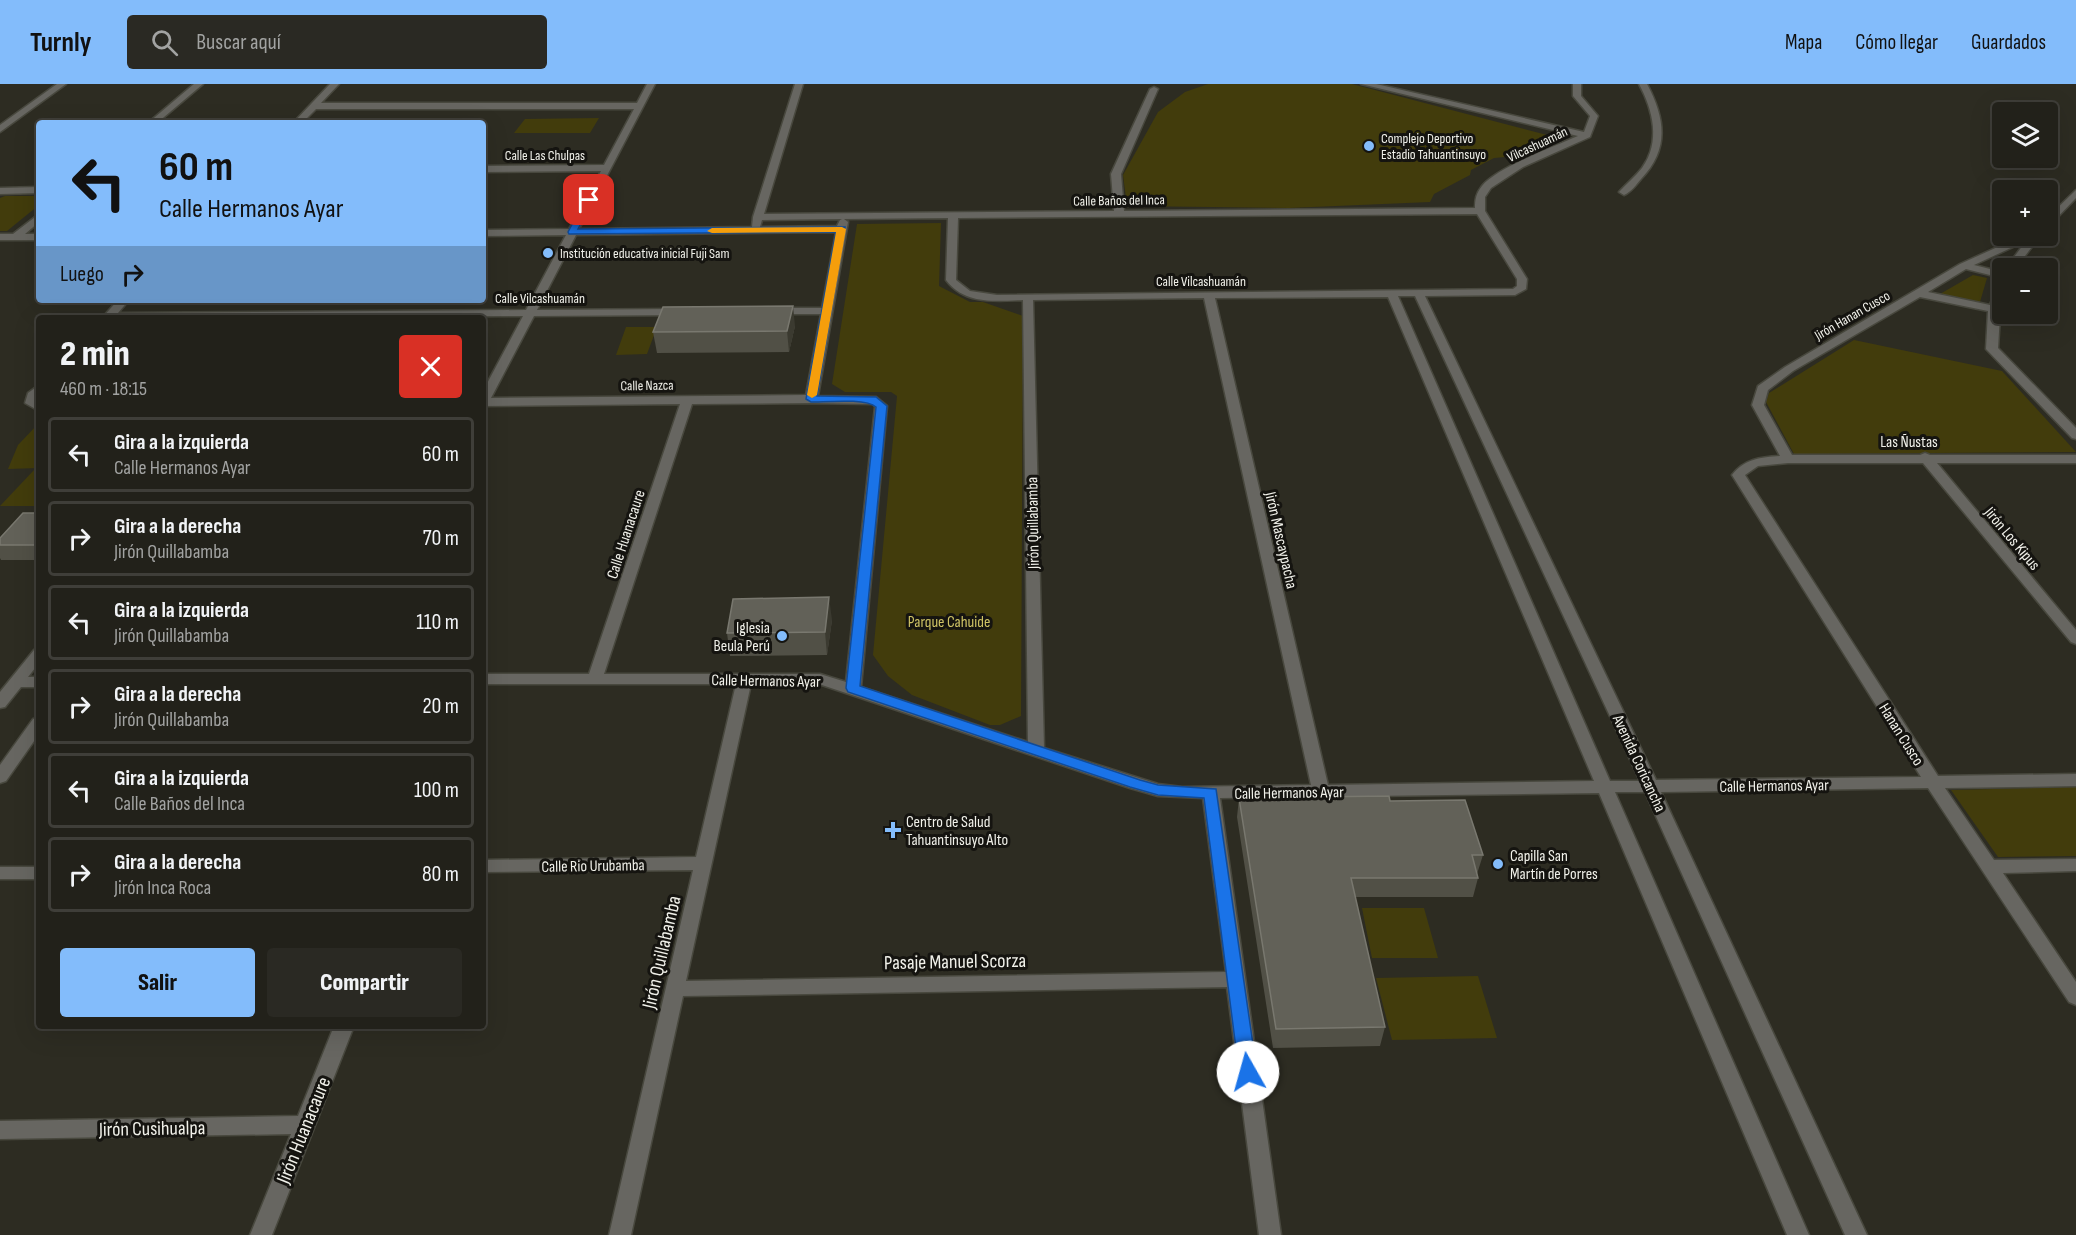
<!DOCTYPE html>
<html lang="es">
<head>
<meta charset="utf-8">
<style>
  body { margin:0; font-family:"Sofia Sans Condensed",sans-serif; background:#2a2923; color:#f1f3f6; height:100vh; display:flex; flex-direction:column; font-size:22px; white-space:nowrap }
  * { box-sizing:border-box; margin:0 }
  p { font-size:20px; color:#a2a3a2 }
  .icon { flex:none; width:33px; height:33px; fill:none; stroke:currentColor; stroke-width:2; stroke-linecap:round; stroke-linejoin:round }
  .map { position:relative; flex:1; overflow:hidden }
  .drawer { position:absolute; left:36px; top:231px; width:450px; height:714px; display:flex; flex-direction:column; background:#22211a; border-radius:6px; box-shadow:0 6px 24px #0002,0 0 0 2px #3f3e39 }
  .drawer>* { flex:none }
  .guide { position:absolute; left:36px; top:36px; width:450px; height:183px; border-radius:6px; box-shadow:0 6px 24px #0002,0 0 0 2px #3f3e39; background:#83bcfb; color:#111; overflow:hidden }
  .buttons { position:absolute; left:1992px; top:18px; display:grid; gap:12px }
  .buttons a { display:grid; place-items:center; width:66px; height:66px; border-radius:6px; background:#22211a; box-shadow:0 6px 24px #0002,0 0 0 2px #3f3e39; font-size:30px }
  .pin { position:absolute; display:grid; place-items:center; width:51px; height:51px; color:#fff; margin:-26px; border-radius:12px; box-shadow:0 3px 9px #0006 }
  .me { position:absolute; width:66px; margin:-33px; rotate:353deg; stroke-linejoin:round; filter:drop-shadow(0 0 4px #0008) }
  .turn { display:flex; align-items:center; gap:21px; height:126px; padding:0 24px; font-size:27px }
  .turn .icon { width:78px; height:78px; stroke-width:2.5 }
  .turn b { display:block; font-size:42px; line-height:51px }
  .then { display:flex; align-items:center; height:57px; padding:0 24px; background:#0003; gap:12px; font-size:22px }
  .round { display:grid; place-items:center; flex:none; width:63px; height:63px; border-radius:6px; background:#2a2923 }
  .headline { display:flex; align-items:center; justify-content:space-between; height:102px; padding:0 24px }
  h1 { font-size:36px; font-weight:800; line-height:45px }
  .button { display:flex; gap:12px; margin-top:auto; padding:12px 24px }
  .button a { flex:1; height:69px; border-radius:6px; background:#83bcfb; color:#111; font-size:24px; font-weight:800; line-height:69px; text-align:center }
  .button a+a { background:#2a2923; color:#f1f3f6 }
  ul { padding:0; list-style:none }
  li { display:flex; align-items:center; gap:18px; height:75px; margin:0 12px 9px; padding:0 12px; border:3px solid #3f3e39; border-radius:6px }
  li div { flex:1 }
  li b { display:block; font-size:22px }
  li em { font-style:normal }
  header { display:flex; align-items:center; gap:36px; box-sizing:border-box; height:84px; padding:0 30px; background:#83bcfb; color:#111 }
  header strong { font-size:28px }
  nav { display:flex; gap:33px; margin-inline-start:auto; font-size:21px }
  .search { width:420px; height:54px; background:#2a2923; display:flex; align-items:center; gap:15px; box-sizing:border-box; padding:0 21px; border-radius:6px; color:#a2a3a2; font-size:22px }
  .map>svg:first-child { display:block }
  .green { fill:#423c0c }
  .lines { fill:none; stroke-linecap:round; stroke-linejoin:round }
  .minor-casing { stroke:#48483e; stroke-width:3 }
  .minor { fill:#676661; fill-rule:evenodd }
  .wall { fill:#515046 }
  .shaded-wall { fill:#3b3a30 }
  .building { fill:#626158; stroke:#79786f; stroke-width:1.5 }
  .route { fill:#1a73e8; stroke:#114b97; stroke-width:1.5 }
  .slow { fill:#f59e0b }
  .poi-dot { fill:#83bcfb; stroke:#151410; stroke-width:2 }
  .labels { text-anchor:middle; stroke-width:6; stroke-linejoin:round; paint-order:stroke }
  .far-poi-label { font-size:14px; fill:#f1f1ea; stroke:#151410; text-anchor:start }
  .far-street-label { font-size:14px; fill:#f1f1ea; stroke:#151410 }
  .street-label { font-size:16px; fill:#f1f1ea; stroke:#151410 }
  .park-label { font-size:16px; fill:#cfc365; stroke:#151410 }
  .poi-label { font-size:16px; fill:#f1f1ea; stroke:#151410; text-anchor:start }
  .near-street-label { font-size:20px; fill:#f1f1ea; stroke:#151410 }
</style>
</head>
<body>
<header>
<strong>Turnly</strong>
<div class="search"><svg class="icon" aria-label="search" viewBox="0 0 24 24"><circle cx="10" cy="10" r="6"/><path d="M15 15l6 6"/></svg>Buscar aquí</div>
<nav><a>Mapa</a><a>Cómo llegar</a><a>Guardados</a></nav>
</header>
<div class="map">
<svg width="2076" height="1151" viewBox="0 0 2076 1151">
  <rect width="100%" height="100%" fill="#2d2c22"/>
  <!-- green -->
  <g class="green">
    <path d="M 1208,0 L 1352,0 L 1547,51 L 1505,73 L 1494,74 L 1471,86 L 1470,91 L 1434,110 L 1430,118 L 1289,124 L 1127,122 L 1123,91 L 1158,28 L 1185,8 Z"/>
    <path d="M 599,34 L 590,49 L 514,49 L 525,35 Z"/>
    <path d="M 5,112 L 39,112 L 39,121 L 7,147 L 0,147 L 0,114 Z"/>
    <path d="M 941,139 L 939,202 L 970,218 L 983,218 L 1023,232 L 1021,632 L 1000,641 L 990,641 L 912,611 L 888,592 L 873,571 L 897,312 L 891,308 L 845,308 L 832,300 L 857,140 Z"/>
    <path d="M 1973,191 L 1987,194 L 1980,218 L 1940,210 Z"/>
    <path d="M 626,243 L 657,243 L 647,270 L 616,271 Z"/>
    <path d="M 1854,256 L 2002,287 L 2076,368 L 1794,370 L 1766,318 L 1769,309 Z"/>
    <path d="M 39,339 L 39,384 L 8,385 L 18,361 Z"/>
    <path d="M 35,385 L 39,385 L 39,422 L 0,422 Z"/>
    <path d="M 2076,703 L 2076,772 L 1998,773 L 1951,706 Z"/>
    <path d="M 1362,824 L 1424,824 L 1438,874 L 1372,874 Z"/>
    <path d="M 1478,892 L 1497,954 L 1392,956 L 1376,894 Z"/>
  </g>
  <g class="lines">
    <defs>
      <g id="minor">
        <path d="M 57,0 L 66,0 L 0,48 L 0,41 Z"/>
        <path d="M 194,0 L 203,0 L 157,39 L 148,39 Z"/>
        <path d="M 330,0 L 339,0 L 321,19 L 637,19 L 647,0 L 655,0 L 579,145 L 752,143 L 753,133 L 795,0 L 803,0 L 764,130 L 1114,127 L 1111,90 L 1150,5 L 1154,3 L 1158,5 L 1121,90 L 1124,127 L 1475,124 C 1475,115 1476,110 1482,102 C 1496,84 1555,62 1578,52 L 1361,0 L 1376,0 L 1584,48 L 1590,32 L 1573,12 L 1573,0 L 1581,0 L 1581,12 L 1598,32 L 1590,53 L 1523,83 L 1491,104 L 1485,113 L 1485,127 L 1527,195 L 1526,205 L 1515,211 L 1425,212 L 1656,696 L 1921,693 L 1732,391 C 1744,375 1761,373 1780,372 L 1752,321 L 1758,302 L 1785,283 L 1960,180 L 2022,152 L 2040,152 L 2016,184 L 2006,184 L 2026,157 L 1974,181 L 2002,188 L 2002,194 L 1966,185 L 1928,208 L 1990,221 L 1997,202 L 2002,199 L 1998,264 L 2076,344 L 2076,355 L 2072,354 L 1986,265 L 1988,227 L 1920,213 L 1793,287 L 1768,306 L 1764,321 L 1792,371 L 1920,371 L 1925,369 L 1930,371 L 2076,371 L 2076,379 L 1937,379 L 2076,546 L 2076,560 L 2071,558 L 1923,379 L 1788,379 L 1758,382 L 1745,391 L 1938,692 L 2076,690 L 2076,702 L 1945,704 L 1994,776 L 2076,775 L 2076,787 L 2003,789 L 2076,898 L 2076,921 L 2069,918 L 1928,704 L 1661,708 L 1867,1151 L 1845,1151 L 1645,708 L 1615,708 L 1809,1151 L 1787,1151 L 1599,709 L 1220,714 L 1281,1151 L 1259,1151 L 1227,903 L 683,912 L 631,1151 L 609,1151 L 693,786 L 483,788 L 483,776 L 696,773 L 736,600 L 483,600 L 483,590 L 589,590 L 680,320 L 483,322 L 483,307 L 523,232 L 102,234 L 118,216 L 129,216 L 118,229 L 526,226 L 566,151 L 483,152 L 483,146 L 569,145 L 601,87 L 483,88 L 483,82 L 604,81 L 634,25 L 316,25 L 302,39 L 293,39 ZM 1477,130 L 1517,195 L 1517,202 L 1513,205 L 997,211 L 970,207 L 956,196 L 958,134 ZM 948,134 L 946,196 C 965,221 995,217 1023,216 L 1028,658 L 861,603 L 887,322 L 876,313 L 818,312 L 848,138 L 844,135 ZM 842,135 L 840,136 L 837,142 L 760,143 L 762,136 ZM 836,148 L 822,224 L 773,224 L 768,227 L 773,230 L 821,230 L 806,311 L 491,314 L 534,232 L 680,231 L 685,228 L 680,225 L 537,226 L 576,151 ZM 1398,212 L 1415,212 L 1640,697 L 1610,697 ZM 1388,213 L 1594,697 L 1328,701 L 1215,214 ZM 1204,214 L 1311,701 L 1182,703 L 1158,700 L 1044,664 L 1033,216 ZM 811,319 L 873,320 L 875,323 L 846,598 L 820,590 L 604,590 L 692,320 ZM 751,600 L 819,600 L 1130,704 L 1158,712 L 1203,714 L 1226,888 L 686,897 Z"/>
        <path d="M 1639,0 L 1647,0 C 1665,34 1670,65 1641,95 C 1636,101 1631,108 1624,111 L 1619,108 C 1626,100 1635,93 1642,84 C 1661,58 1653,26 1639,0 Z"/>
        <path d="M 39,103 L 39,109 L 0,110 L 0,104 Z"/>
        <path d="M 2076,106 L 2076,114 L 2051,140 L 2048,141 L 2048,133 Z"/>
        <path d="M 39,130 L 39,138 L 25,150 L 39,150 L 39,156 L 0,156 L 0,150 L 13,150 Z"/>
        <path d="M 39,301 L 37,317 L 39,327 L 25,319 L 28,309 Z"/>
        <path d="M 39,564 L 39,579 L 28,593 L 39,593 L 39,603 L 21,603 L 5,623 L 0,624 L 0,608 L 34,566 Z"/>
        <path d="M 39,634 L 39,650 L 6,697 L 0,699 L 0,681 L 33,635 Z"/>
        <rect x="0" y="783" width="39" height="12"/>
        <path d="M 334,942 L 354,942 L 272,1151 L 250,1151 L 291,1050 L 0,1055 L 0,1037 L 298,1032 Z"/>
      </g>
    </defs>
    <!-- minor casing -->
    <use href="#minor" class="minor-casing"/>
    <!-- minor -->
    <use href="#minor" class="minor"/>
  </g>
  <!-- wall -->
  <g class="wall">
    <path d="M 795,242 L 789,268 L 657,269 L 653,248 Z"/>
    <path d="M 39,429 L 39,476 L 1,476 L 0,474 L 0,454 Z"/>
    <path d="M 832,536 L 827,571 L 730,572 L 727,549 Z"/>
    <path d="M 1239,714 L 1390,717 L 1483,771 L 1477,790 L 1478,794 L 1473,813 L 1355,813 L 1385,943 L 1380,962 L 1273,964 L 1237,733 Z"/>
  </g>
  <!-- shaded-wall -->
  <g class="shaded-wall">
    <path d="M 793,222 L 795,242 L 789,268 L 787,247 Z"/>
    <path d="M 829,513 L 832,536 L 827,571 L 825,548 Z"/>
  </g>
  <!-- building -->
  <g class="building">
    <path d="M 793,222 L 787,247 L 653,248 L 663,223 Z"/>
    <path d="M 23,429 L 39,429 L 39,461 L 0,461 L 0,454 Z"/>
    <path d="M 829,513 L 825,548 L 727,549 L 733,515 Z"/>
    <path d="M 1389,712 L 1390,717 L 1465,716 L 1483,771 L 1472,771 L 1478,794 L 1351,794 L 1385,943 L 1276,945 L 1239,714 Z"/>
  </g>
  <!-- route -->
  <path class="route" d="M 589,113 L 594,116 L 578,145 L 845,143 L 817,312 L 876,313 L 887,322 L 860,602 L 1140,696 L 1158,701 L 1216,705 L 1257,988 L 1255,993 L 1248,995 L 1242,993 L 1239,988 L 1204,714 L 1158,711 L 1130,703 L 848,608 L 846,604 L 876,323 C 866,314 826,318 811,318 L 806,315 L 836,148 L 569,150 L 568,148 L 585,116 Z"/>
  <!-- slow -->
  <path class="slow" d="M 842,143 L 846,145 L 817,311 L 812,314 L 807,311 L 836,148 L 712,149 L 707,147 L 712,144 Z"/>
  <!-- markers -->
  <g class="poi-dot">
    <circle cx="1369" cy="62" r="6"/>
    <circle cx="548" cy="169" r="6"/>
    <circle cx="782" cy="552" r="6"/>
    <path d="M890 737h6v6h6v6h-6v6h-6v-6h-6v-6h6z"/>
    <circle cx="1498" cy="780" r="6"/>
  </g>
  <g class="labels">
    <!-- far-poi labels -->
    <g class="far-poi-label">
      <text x="1381" y="59">Complejo Deportivo<tspan x="1381" dy="16">Estadio Tahuantinsuyo</tspan></text>
      <text x="560" y="174">Institución educativa inicial Fuji Sam</text>
    </g>
    <!-- far-street labels -->
    <g class="far-street-label">
      <text transform="translate(1537 60) rotate(-25)" y="5">Vilcashuamán</text>
      <text x="545" y="76">Calle Las Chulpas</text>
      <text transform="translate(1119 116) rotate(-1)" y="5">Calle Baños del Inca</text>
      <text x="1201" y="202">Calle Vilcashuamán</text>
      <text x="540" y="219">Calle Vilcashuamán</text>
      <text transform="translate(1852 231) rotate(-30)" y="5">Jirón Hanan Cusco</text>
      <text transform="translate(647 301) rotate(-1)" y="5">Calle Nazca</text>
    </g>
    <!-- street labels -->
    <g class="street-label">
      <text x="1909" y="363">Las Ñustas</text>
      <text transform="translate(1032 439) rotate(-91)" y="6">Jirón Quillabamba</text>
      <text transform="translate(625 450) rotate(-72)" y="6">Calle Huanacaure</text>
      <text transform="translate(2013 454) rotate(50)" y="6">Jirón Los Kipus</text>
      <text transform="translate(1282 456) rotate(77)" y="6">Jirón Mascaypacha</text>
      <text transform="translate(766 596) rotate(1)" y="6">Calle Hermanos Ayar</text>
      <text transform="translate(1902 650) rotate(58)" y="6">Hanan Cusco</text>
      <text transform="translate(1640 679) rotate(65)" y="6">Avenida Coricancha</text>
      <text transform="translate(1774 701) rotate(-1)" y="6">Calle Hermanos Ayar</text>
      <text transform="translate(1289 708) rotate(-1)" y="6">Calle Hermanos Ayar</text>
      <text transform="translate(593 781) rotate(-1)" y="6">Calle Rio Urubamba</text>
    </g>
    <!-- park labels -->
    <g class="park-label">
      <text x="949" y="543">Parque Cahuide</text>
    </g>
    <!-- poi labels -->
    <g class="poi-label">
      <text x="770" y="549" text-anchor="end">Iglesia<tspan x="770" dy="18">Beula Perú</tspan></text>
      <text x="906" y="743">Centro de Salud<tspan x="906" dy="18">Tahuantinsuyo Alto</tspan></text>
      <text x="1510" y="777">Capilla San<tspan x="1510" dy="18">Martín de Porres</tspan></text>
    </g>
    <!-- near-street labels -->
    <g class="near-street-label">
      <text transform="translate(661 868) rotate(-77)" y="7">Jirón Quillabamba</text>
      <text transform="translate(955 877) rotate(-1)" y="7">Pasaje Manuel Scorza</text>
      <text transform="translate(152 1044) rotate(-1)" y="7">Jirón Cusihualpa</text>
      <text transform="translate(303 1046) rotate(-68)" y="7">Jirón Huanacaure</text>
    </g>
  </g>
</svg>
<div class="buttons">
<a><svg class="icon" aria-label="layers" viewBox="0 0 24 24"><path d="M12 4l9 5-9 5-9-5zM3 14l9 5 9-5"/></svg></a>
<a>+</a>
<a>−</a>
</div>
<div class="pin" style="left:589px;top:116px;background:#d93025"><svg class="icon" aria-label="arrive" viewBox="0 0 24 24"><path d="M6 21V4h12l-3 4 3 4H6"/></svg></div>
<svg class="me" style="left:1248px;top:988px" viewBox="-20 -20 40 40"><circle r="19" fill="#fff"/><path d="M0-13L10 11 0 6-10 11z" fill="#1a73e8"/></svg>
<div class="guide">
<div class="turn"><svg class="icon" aria-label="left" viewBox="0 0 24 24"><path d="M17 20v-9H6M10 6l-5 5 5 5"/></svg><div><b>60 m</b>Calle Hermanos Ayar</div></div>
<div class="then">Luego<svg class="icon" aria-label="right" viewBox="0 0 24 24"><path d="M7 20v-9h11M14 6l5 5-5 5"/></svg></div>
</div>
<section class="drawer">
<div class="headline"><div><h1>2 min</h1><p>460 m · 18:15</p></div><a class="round" style="background:#d93025;color:#fff"><svg class="icon" aria-label="close" viewBox="0 0 24 24"><path d="M6 6l12 12M18 6L6 18"/></svg></a></div>
<ul>
<li><svg class="icon" aria-label="left" viewBox="0 0 24 24"><path d="M17 20v-9H6M10 6l-5 5 5 5"/></svg><div><b>Gira a la izquierda</b><p>Calle Hermanos Ayar</p></div><em>60 m</em></li>
<li><svg class="icon" aria-label="right" viewBox="0 0 24 24"><path d="M7 20v-9h11M14 6l5 5-5 5"/></svg><div><b>Gira a la derecha</b><p>Jirón Quillabamba</p></div><em>70 m</em></li>
<li><svg class="icon" aria-label="left" viewBox="0 0 24 24"><path d="M17 20v-9H6M10 6l-5 5 5 5"/></svg><div><b>Gira a la izquierda</b><p>Jirón Quillabamba</p></div><em>110 m</em></li>
<li><svg class="icon" aria-label="right" viewBox="0 0 24 24"><path d="M7 20v-9h11M14 6l5 5-5 5"/></svg><div><b>Gira a la derecha</b><p>Jirón Quillabamba</p></div><em>20 m</em></li>
<li><svg class="icon" aria-label="left" viewBox="0 0 24 24"><path d="M17 20v-9H6M10 6l-5 5 5 5"/></svg><div><b>Gira a la izquierda</b><p>Calle Baños del Inca</p></div><em>100 m</em></li>
<li><svg class="icon" aria-label="right" viewBox="0 0 24 24"><path d="M7 20v-9h11M14 6l5 5-5 5"/></svg><div><b>Gira a la derecha</b><p>Jirón Inca Roca</p></div><em>80 m</em></li>
</ul>
<div class="button"><a>Salir</a><a>Compartir</a></div>
</section>
</div>
</body>
</html>
